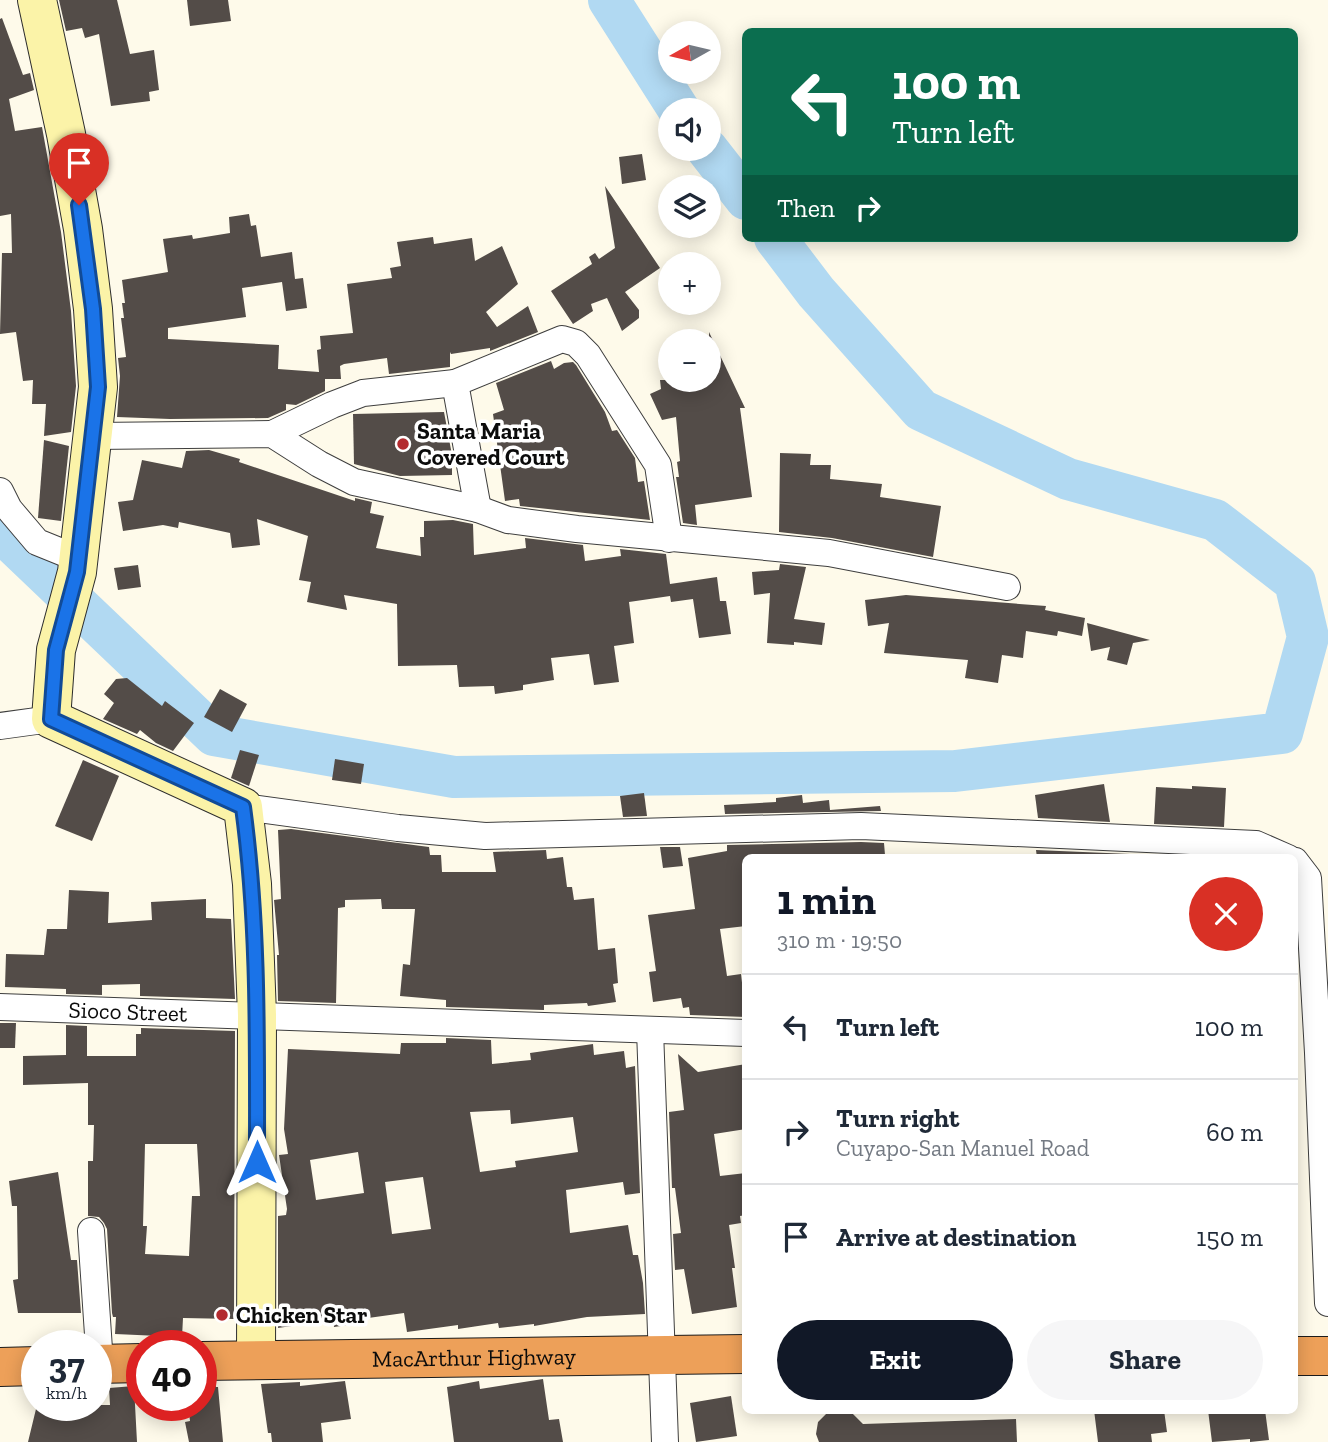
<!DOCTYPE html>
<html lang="en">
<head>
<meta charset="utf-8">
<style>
  body { margin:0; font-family:"Zilla Slab",serif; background:#f6f6f7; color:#1f2937; height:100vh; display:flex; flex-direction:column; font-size:26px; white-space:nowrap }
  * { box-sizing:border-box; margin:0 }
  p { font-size:23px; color:#747a83 }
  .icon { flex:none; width:38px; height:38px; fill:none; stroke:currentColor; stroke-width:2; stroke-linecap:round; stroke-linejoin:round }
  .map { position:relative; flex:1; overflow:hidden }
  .side { position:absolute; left:742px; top:854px; width:556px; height:560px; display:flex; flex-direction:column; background:#fff; border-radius:10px; box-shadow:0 4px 18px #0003 }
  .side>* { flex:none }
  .top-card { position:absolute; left:742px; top:28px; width:556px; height:214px; border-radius:10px; box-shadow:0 4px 18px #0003; background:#0b6e4f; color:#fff; overflow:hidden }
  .needle { width:46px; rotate:262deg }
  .fabs { position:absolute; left:658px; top:21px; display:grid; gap:14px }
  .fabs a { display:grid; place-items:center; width:63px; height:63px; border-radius:50%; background:#fff; box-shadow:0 4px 18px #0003; font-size:35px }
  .speed { position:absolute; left:21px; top:1330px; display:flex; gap:14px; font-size:35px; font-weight:700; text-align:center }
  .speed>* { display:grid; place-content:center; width:91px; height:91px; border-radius:50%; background:#fff; box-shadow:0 4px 18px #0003; line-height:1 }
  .speed small { font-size:18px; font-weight:400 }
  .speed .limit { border:10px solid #d22; background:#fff; color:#111 }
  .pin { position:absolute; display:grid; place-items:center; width:60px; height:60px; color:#fff; margin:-72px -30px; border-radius:50% 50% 50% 0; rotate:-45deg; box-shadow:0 0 7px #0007 }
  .pin .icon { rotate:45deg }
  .me { position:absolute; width:77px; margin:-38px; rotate:0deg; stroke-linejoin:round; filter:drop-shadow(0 0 5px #0008) }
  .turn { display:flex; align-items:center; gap:24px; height:147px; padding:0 35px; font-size:32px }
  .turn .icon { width:91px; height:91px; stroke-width:2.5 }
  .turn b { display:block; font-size:49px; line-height:60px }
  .then { display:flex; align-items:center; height:66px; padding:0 35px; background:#0003; gap:14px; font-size:26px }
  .round { display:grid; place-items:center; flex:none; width:74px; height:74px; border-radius:37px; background:#f6f6f7 }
  .overview { display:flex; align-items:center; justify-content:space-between; height:119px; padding:0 35px }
  h1 { font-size:42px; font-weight:700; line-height:52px; color:#111827 }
  .cta { display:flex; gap:14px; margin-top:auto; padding:14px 35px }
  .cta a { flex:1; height:80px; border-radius:42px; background:#111827; color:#fff; font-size:28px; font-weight:700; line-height:80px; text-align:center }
  .cta a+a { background:#f6f6f7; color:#1f2937 }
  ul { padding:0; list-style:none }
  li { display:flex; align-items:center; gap:21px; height:105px; padding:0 35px; border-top:2px solid #e0e1e3 }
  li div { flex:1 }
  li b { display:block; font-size:26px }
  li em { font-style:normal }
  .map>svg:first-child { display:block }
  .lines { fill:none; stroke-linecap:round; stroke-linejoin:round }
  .river { stroke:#b1d9f2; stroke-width:42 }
  .building { fill:#534c48; fill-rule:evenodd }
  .street-casing { stroke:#3e3e3e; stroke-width:28 }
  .secondary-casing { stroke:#2d2d2d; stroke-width:40 }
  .highway-casing { stroke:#1c1c1c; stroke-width:40 }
  .street { stroke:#fff; stroke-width:26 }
  .secondary { stroke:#fbf3a8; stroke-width:38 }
  .highway { stroke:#eda059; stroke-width:38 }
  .route-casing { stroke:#114b97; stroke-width:18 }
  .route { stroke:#1a73e8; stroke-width:12 }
  .poi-dot { fill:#b32b2f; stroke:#fff; stroke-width:2.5 }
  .labels { text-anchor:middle; stroke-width:7; stroke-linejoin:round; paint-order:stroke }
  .poi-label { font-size:23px; font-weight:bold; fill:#0b0b0b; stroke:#fff; text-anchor:start }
  .street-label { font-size:23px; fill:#0b0b0b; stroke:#fff }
</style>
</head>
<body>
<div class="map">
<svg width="1328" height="1442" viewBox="0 0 1328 1442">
  <rect width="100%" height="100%" fill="#fefaea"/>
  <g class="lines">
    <!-- river -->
    <g class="river">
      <path d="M 609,0 L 679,110"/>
      <path d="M 707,149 L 746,199"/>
      <path d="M 0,531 L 214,735 L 454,777 L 955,771 L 1282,733 L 1308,637 L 1295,582 L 1215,520 L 1068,479 L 921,410 L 816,292 L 775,238"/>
    </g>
  </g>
  <!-- building -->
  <g class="building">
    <path d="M 59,0 L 117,0 L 130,54 L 154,50 L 159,90 L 149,92 L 150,101 L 111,106 L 99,34 L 85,38 L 82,28 L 66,31 Z"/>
    <path d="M 187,0 L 228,0 L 231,21 L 190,26 Z"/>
    <path d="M 2,18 L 23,75 L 30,73 L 34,90 L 9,99 L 15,131 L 42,127 L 61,232 L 71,311 L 76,386 L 71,432 L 44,436 L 46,404 L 32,404 L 33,380 L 23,381 L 16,332 L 0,334 L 2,253 L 12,253 L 11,214 L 0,216 L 0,19 Z"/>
    <path d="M 642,154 L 646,180 L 622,184 L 619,157 Z"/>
    <path d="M 605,186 L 660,268 L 625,292 L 639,310 L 639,318 L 622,331 L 607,298 L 591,304 L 593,311 L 573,324 L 551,291 L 592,264 L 589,257 L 595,253 L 599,259 L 615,248 Z"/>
    <path d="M 249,214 L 251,226 L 256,225 L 261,257 L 292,252 L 295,279 L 303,278 L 307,308 L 286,311 L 282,282 L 242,288 L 246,317 L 168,328 L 168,339 L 279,345 L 278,369 L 319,372 L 317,350 L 321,349 L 320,336 L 353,333 L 347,284 L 392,278 L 390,268 L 401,266 L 397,242 L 433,237 L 434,244 L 472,238 L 475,261 L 502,246 L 518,284 L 486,312 L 497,327 L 528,306 L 538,332 L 490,351 L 490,348 L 451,354 L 450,352 L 450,367 L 389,374 L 387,358 L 344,364 L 340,366 L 341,379 L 325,379 L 325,391 L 296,405 L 286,404 L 286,410 L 268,418 L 170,419 L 117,417 L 120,376 L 118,358 L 126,357 L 121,318 L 124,318 L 122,303 L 125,303 L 122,280 L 168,272 L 163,239 L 192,235 L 193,239 L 230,233 L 229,217 Z"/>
    <path d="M 709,332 L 745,408 L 740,408 L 752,497 L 695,505 L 697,525 L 683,523 L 676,477 L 679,477 L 677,462 L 680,461 L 676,417 L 662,420 L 650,394 L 661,389 L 660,380 L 709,380 Z"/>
    <path d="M 551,361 L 554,369 L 564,363 L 573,362 L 576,365 L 605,412 L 612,431 L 617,430 L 635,458 L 638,482 L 644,481 L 650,520 L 520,506 L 519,499 L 505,501 L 493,414 L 504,410 L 496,383 Z"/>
    <path d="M 444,412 L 452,455 L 452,475 L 400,476 L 354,464 L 353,414 Z"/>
    <path d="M 44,440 L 69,446 L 61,521 L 38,518 Z"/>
    <path d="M 209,450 L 240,459 L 239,462 L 355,501 L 355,498 L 372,502 L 370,513 L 384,516 L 376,548 L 421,556 L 420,537 L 424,537 L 424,521 L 453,520 L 473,524 L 474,555 L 526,548 L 525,538 L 583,545 L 585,561 L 621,556 L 620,549 L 666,554 L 670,584 L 717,577 L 720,601 L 726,601 L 731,634 L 699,638 L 693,599 L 671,602 L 670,596 L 629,602 L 634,643 L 614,646 L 619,682 L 594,685 L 589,654 L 551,658 L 554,680 L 523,685 L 523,690 L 495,694 L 494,686 L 459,687 L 457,665 L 398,666 L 397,604 L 344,595 L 347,610 L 307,602 L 311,582 L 299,580 L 308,536 L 257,519 L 260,545 L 232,548 L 230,533 L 179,522 L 178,528 L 163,525 L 123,531 L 118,502 L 133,500 L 142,460 L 182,468 L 186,451 Z"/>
    <path d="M 780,453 L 811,454 L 810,465 L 831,465 L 830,479 L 882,484 L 880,497 L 941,506 L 933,557 L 832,538 L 779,532 Z"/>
    <path d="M 780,564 L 806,567 L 794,619 L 825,623 L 822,645 L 794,642 L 794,645 L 767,643 L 770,593 L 754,595 L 752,572 L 779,570 Z"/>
    <path d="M 138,565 L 141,587 L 118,590 L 114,568 Z"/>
    <path d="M 906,595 L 1046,606 L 1045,610 L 1085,618 L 1082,636 L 1058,631 L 1057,636 L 1026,631 L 1023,658 L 1002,655 L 998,683 L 965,678 L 968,660 L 884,653 L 889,623 L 868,626 L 865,600 Z"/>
    <path d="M 1087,623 L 1150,640 L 1133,643 L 1127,665 L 1107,660 L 1110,647 L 1091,651 Z"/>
    <path d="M 127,678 L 162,706 L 165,701 L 194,723 L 173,751 L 156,743 L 140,730 L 137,734 L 103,719 L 114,703 L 104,694 L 116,679 Z"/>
    <path d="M 220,689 L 247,704 L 232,732 L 204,717 Z"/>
    <path d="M 240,750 L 259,755 L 249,786 L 231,778 Z"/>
    <path d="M 335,759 L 364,764 L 361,784 L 332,780 Z"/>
    <path d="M 83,760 L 119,776 L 92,841 L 55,826 Z"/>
    <path d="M 1104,784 L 1110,822 L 1038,818 L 1035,795 Z"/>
    <path d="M 1192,786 L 1226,788 L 1224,827 L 1154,824 L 1156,787 L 1192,789 Z"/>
    <path d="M 644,793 L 647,816 L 623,817 L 620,796 Z"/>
    <path d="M 802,795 L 803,803 L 829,800 L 830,810 L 880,806 L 881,811 L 725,814 L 724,805 L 776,802 L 776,798 Z"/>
    <path d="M 291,829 L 429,847 L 430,855 L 441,855 L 442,872 L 496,872 L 493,852 L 546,850 L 547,859 L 563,857 L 567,887 L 572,887 L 574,900 L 594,898 L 598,950 L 615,948 L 618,983 L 613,984 L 616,1002 L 588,1006 L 587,1003 L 544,1005 L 544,1010 L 446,1007 L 446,1000 L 400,996 L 403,964 L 410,965 L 415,909 L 382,909 L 381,899 L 345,900 L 345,907 L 338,908 L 336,1003 L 278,1001 L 277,955 L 279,955 L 274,900 L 281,899 L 278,830 Z"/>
    <path d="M 861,842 L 884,843 L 885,855 L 868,858 L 746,858 L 746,926 L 720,929 L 727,976 L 741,974 L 746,1017 L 690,1015 L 689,1007 L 683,1008 L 681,998 L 653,1002 L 649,972 L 656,971 L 648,915 L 695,909 L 688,858 L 727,851 L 727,845 Z"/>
    <path d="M 660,847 L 680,847 L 683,866 L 663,868 Z"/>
    <path d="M 1036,850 L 1177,856 L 1177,858 L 1037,858 Z"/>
    <path d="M 69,890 L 109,892 L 108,923 L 152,920 L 151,902 L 206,899 L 206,918 L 231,919 L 235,999 L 140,996 L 140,984 L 102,985 L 102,995 L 66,994 L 66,989 L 5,987 L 6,954 L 44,955 L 47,929 L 67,929 Z"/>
    <path d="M 0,1023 L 16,1023 L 15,1048 L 0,1048 Z"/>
    <path d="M 66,1025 L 87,1026 L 87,1056 L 136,1056 L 136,1034 L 141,1034 L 141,1028 L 235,1031 L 234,1319 L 183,1318 L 182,1337 L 115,1334 L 116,1317 L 113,1317 L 112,1313 L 107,1229 L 104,1223 L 99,1217 L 88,1216 L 88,1161 L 93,1161 L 94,1125 L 88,1125 L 88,1083 L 23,1085 L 23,1056 L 66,1055 ZM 145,1144 L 197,1144 L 200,1196 L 192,1196 L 189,1256 L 145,1254 L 147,1226 L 143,1226 Z"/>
    <path d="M 446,1038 L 491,1040 L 492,1064 L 531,1060 L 530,1053 L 593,1044 L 594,1055 L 624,1051 L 626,1068 L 635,1066 L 640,1193 L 625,1195 L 623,1182 L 566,1190 L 570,1233 L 628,1225 L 633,1255 L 638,1255 L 643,1283 L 645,1314 L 587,1317 L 534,1326 L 534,1324 L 499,1328 L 498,1323 L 458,1329 L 458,1325 L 407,1332 L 404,1313 L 361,1319 L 361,1323 L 334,1327 L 333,1320 L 278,1328 L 278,1216 L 286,1215 L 287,1209 L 279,1155 L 288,1154 L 284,1129 L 288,1049 L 400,1054 L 401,1043 L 446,1043 ZM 510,1110 L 511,1124 L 573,1117 L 578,1152 L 515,1161 L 516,1167 L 480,1172 L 470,1112 ZM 358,1152 L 364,1193 L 316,1200 L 310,1160 ZM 423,1177 L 431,1229 L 392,1234 L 385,1182 Z"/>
    <path d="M 678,1054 L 698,1072 L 746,1064 L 746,1129 L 714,1134 L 720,1176 L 746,1173 L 746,1215 L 740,1216 L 741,1223 L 729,1225 L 735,1268 L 732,1268 L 737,1307 L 692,1314 L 684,1269 L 675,1270 L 673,1234 L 681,1233 L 675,1188 L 672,1188 L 669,1112 L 684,1110 Z"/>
    <path d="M 58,1172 L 71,1260 L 77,1260 L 81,1313 L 18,1313 L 13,1280 L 18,1279 L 17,1206 L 12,1206 L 9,1181 Z"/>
    <path d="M 543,1379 L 549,1420 L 559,1419 L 563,1442 L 454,1442 L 447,1387 L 479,1381 L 480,1389 Z"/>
    <path d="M 345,1381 L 351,1419 L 321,1423 L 323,1442 L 272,1442 L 271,1433 L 268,1433 L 261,1384 L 300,1382 L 300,1386 Z"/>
    <path d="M 201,1383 L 215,1383 L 216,1387 L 218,1387 L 223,1442 L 189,1442 L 185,1422 L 190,1421 L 188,1405 L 201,1405 Z"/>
    <path d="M 134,1386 L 137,1442 L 28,1442 L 36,1409 L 49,1412 L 50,1405 L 110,1405 L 109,1388 Z"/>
    <path d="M 731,1396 L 737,1436 L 696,1442 L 690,1403 Z"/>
    <path d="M 833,1410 L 850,1411 L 863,1424 L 1016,1419 L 1017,1442 L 819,1442 L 816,1434 L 818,1422 L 827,1413 Z"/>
    <path d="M 1094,1410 L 1164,1410 L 1167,1432 L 1151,1434 L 1152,1442 L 1098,1442 Z"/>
    <path d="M 1208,1410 L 1265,1410 L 1269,1440 L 1250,1442 L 1250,1439 L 1212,1442 Z"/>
  </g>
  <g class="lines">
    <defs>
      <g id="street">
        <path d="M 272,434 L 332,405 L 363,393 L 455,383"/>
        <path d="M 94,436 L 272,434 L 319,464 L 354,482 L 478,509 L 508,520 L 577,529 L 829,553 L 1007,587"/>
        <path d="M 0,491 L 9,509 L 37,542 L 79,559"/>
        <path d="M 478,509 L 455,383 L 562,339 L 576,343 L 588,355 L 658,465 L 669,539"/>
        <path d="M 0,726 L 51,719"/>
        <path d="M 243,807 L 398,828 L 485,836 L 861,826 L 1256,844 L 1288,858"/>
        <path d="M 1295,861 L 1308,878 L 1318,1053 L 1328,1303"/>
        <path id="s1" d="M 0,1007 L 746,1033"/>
        <path d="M 650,1030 L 665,1442"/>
        <path d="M 91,1231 L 100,1364"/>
      </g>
      <path id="secondary" d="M 37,0 L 66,134 L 83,229 L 93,309 L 98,387 L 77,572 L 56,650 L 51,719 L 243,807 L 252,884 L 257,1015 L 256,1360"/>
      <g id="highway">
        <path d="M 1295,1356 L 1328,1356"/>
        <path id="s2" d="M 201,1361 L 746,1354"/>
        <path d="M 96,1364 L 142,1363"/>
        <path d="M 0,1367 L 37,1366"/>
      </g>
    </defs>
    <!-- street casing -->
    <use href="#street" class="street-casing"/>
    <!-- secondary casing -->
    <use href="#secondary" class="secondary-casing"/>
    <!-- highway casing -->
    <use href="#highway" class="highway-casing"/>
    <!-- street -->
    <use href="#street" class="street"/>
    <!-- secondary -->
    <use href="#secondary" class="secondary"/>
    <!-- highway -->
    <use href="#highway" class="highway"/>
  </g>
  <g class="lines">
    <defs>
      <path id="route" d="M 79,205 L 93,309 L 98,387 L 77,572 L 56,650 L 51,719 L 243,807 C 259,925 257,1044 257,1162"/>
    </defs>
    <!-- route casing -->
    <use href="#route" class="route-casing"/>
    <!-- route -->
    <use href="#route" class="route"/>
  </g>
  <!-- markers -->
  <g class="poi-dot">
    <circle cx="403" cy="444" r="7"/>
    <circle cx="222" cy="1315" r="7"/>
  </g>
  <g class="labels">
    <!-- poi labels -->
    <g class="poi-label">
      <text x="417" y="439">Santa Maria<tspan x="417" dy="26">Covered Court</tspan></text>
      <text x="236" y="1323">Chicken Star</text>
    </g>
    <!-- street labels -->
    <g class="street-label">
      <text dy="8" stroke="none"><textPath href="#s1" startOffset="128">Sioco Street</textPath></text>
      <text dy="8" stroke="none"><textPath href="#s2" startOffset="273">MacArthur Highway</textPath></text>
    </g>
  </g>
</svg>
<div class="fabs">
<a><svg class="needle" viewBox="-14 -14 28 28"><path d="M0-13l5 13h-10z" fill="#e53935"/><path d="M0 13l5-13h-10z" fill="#747a83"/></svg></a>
<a><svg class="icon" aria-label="sound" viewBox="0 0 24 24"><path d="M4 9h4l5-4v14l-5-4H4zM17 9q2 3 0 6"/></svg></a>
<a><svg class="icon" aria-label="layers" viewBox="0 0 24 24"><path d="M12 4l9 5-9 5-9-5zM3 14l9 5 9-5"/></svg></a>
<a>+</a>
<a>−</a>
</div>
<div class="speed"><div>37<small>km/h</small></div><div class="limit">40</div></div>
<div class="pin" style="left:79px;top:205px;background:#d93025"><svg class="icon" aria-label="arrive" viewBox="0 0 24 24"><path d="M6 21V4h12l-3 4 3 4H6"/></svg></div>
<svg class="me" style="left:257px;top:1162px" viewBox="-20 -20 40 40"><path d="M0-17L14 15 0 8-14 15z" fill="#1a73e8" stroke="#fff" stroke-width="4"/></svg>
<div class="top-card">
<div class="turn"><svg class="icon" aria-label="left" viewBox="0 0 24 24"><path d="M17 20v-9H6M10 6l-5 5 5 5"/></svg><div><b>100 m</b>Turn left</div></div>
<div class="then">Then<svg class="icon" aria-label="right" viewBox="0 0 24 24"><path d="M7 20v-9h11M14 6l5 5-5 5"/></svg></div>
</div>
<section class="side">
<div class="overview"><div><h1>1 min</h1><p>310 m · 19:50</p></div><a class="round" style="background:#d93025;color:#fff"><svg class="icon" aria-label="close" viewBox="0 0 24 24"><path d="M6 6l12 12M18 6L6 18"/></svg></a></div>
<ul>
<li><svg class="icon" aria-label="left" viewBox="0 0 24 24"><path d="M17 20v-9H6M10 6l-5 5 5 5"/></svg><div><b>Turn left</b></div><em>100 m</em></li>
<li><svg class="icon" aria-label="right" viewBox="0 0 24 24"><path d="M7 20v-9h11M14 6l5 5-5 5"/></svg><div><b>Turn right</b><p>Cuyapo-San Manuel Road</p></div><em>60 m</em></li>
<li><svg class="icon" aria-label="arrive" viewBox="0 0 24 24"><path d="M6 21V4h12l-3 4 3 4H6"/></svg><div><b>Arrive at destination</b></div><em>150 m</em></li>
</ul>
<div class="cta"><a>Exit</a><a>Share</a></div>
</section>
</div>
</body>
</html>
